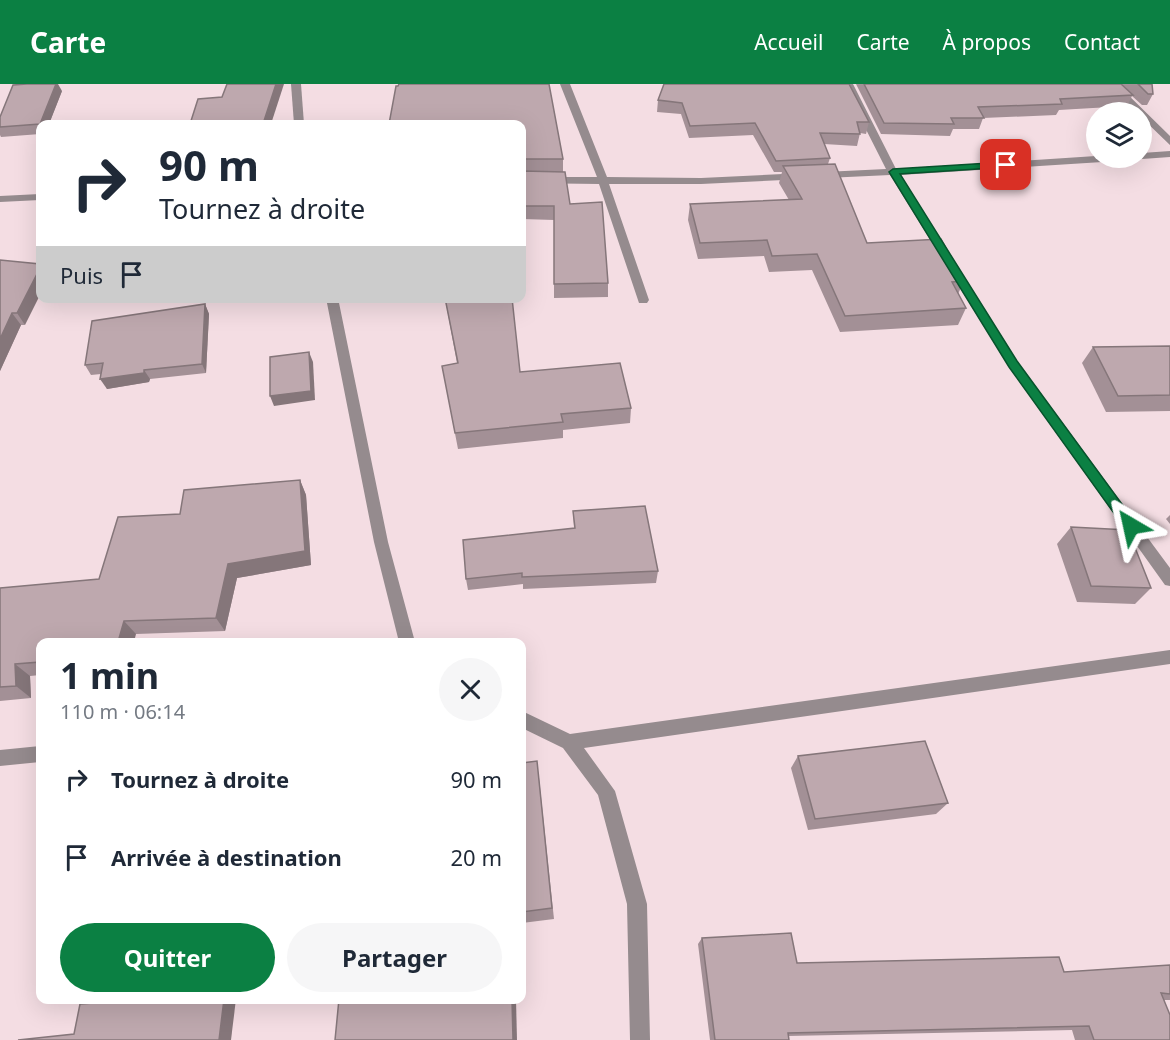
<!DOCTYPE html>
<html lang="fr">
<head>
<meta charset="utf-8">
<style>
  body { margin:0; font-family:"Noto Sans",sans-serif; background:#f6f6f7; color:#1f2937; height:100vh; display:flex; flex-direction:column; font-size:22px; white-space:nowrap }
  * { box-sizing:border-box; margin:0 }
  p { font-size:20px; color:#747a83 }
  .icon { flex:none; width:33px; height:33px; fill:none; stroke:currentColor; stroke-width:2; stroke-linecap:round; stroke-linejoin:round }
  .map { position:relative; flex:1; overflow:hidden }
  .panel { position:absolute; left:36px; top:554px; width:490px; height:366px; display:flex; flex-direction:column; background:#fff; border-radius:12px; box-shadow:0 6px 24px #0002 }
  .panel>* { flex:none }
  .guide { position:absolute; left:36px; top:36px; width:490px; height:183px; border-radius:12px; box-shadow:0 6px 24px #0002; background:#fff; color:#1f2937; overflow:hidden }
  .controls { position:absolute; left:1086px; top:18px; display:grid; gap:12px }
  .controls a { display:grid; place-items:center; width:66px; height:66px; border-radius:50%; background:#fff; box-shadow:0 6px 24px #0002; font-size:30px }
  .pin { position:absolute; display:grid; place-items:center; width:51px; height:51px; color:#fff; margin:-26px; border-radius:12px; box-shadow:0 3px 9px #0006 }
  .me { position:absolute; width:66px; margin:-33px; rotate:324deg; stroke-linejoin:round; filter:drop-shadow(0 0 4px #0008) }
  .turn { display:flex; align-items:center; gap:21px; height:126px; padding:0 24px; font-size:27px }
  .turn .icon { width:78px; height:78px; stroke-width:2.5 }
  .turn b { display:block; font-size:42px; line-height:51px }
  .then { display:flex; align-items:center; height:57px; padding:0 24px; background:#0003; gap:12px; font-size:22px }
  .round { display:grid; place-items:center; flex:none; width:63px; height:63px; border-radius:32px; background:#f6f6f7 }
  .headline { display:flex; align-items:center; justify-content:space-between; height:102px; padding:0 24px }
  h1 { font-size:36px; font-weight:700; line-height:45px }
  .button { display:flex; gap:12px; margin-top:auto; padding:12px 24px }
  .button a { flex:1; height:69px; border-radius:36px; background:#0b8043; color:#fff; font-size:24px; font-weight:700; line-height:69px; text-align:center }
  .button a+a { background:#f6f6f7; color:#1f2937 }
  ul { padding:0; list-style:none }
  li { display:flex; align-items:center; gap:18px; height:78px; padding:0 24px }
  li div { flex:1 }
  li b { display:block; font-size:22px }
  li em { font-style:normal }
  header { display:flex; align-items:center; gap:36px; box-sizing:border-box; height:84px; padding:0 30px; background:#0b8043; color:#fff }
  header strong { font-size:28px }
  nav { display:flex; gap:33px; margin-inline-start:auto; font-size:21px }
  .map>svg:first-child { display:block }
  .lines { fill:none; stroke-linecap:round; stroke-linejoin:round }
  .minor { fill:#958b8e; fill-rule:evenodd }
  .wall { fill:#a39096 }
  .shaded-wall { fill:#85767a }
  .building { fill:#bea8ae; stroke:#85767a; stroke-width:1.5 }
  .route { fill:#0b8043; stroke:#07532c; stroke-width:1.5 }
</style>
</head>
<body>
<header>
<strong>Carte</strong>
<nav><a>Accueil</a><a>Carte</a><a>À propos</a><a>Contact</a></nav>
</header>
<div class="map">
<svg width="1170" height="956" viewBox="0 0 1170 956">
  <rect width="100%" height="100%" fill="#f4dde3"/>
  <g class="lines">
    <!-- minor -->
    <g class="minor">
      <path d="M 291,0 L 301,0 L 304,40 L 294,40 Z"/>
      <path d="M 560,0 L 570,0 L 607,93 L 701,94 L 886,85 L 843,0 L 853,0 L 896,85 L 1096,72 L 1123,74 L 1118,77 L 900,91 L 1017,277 L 1170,484 L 1170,502 L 1165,501 L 1009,283 L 890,91 L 701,100 L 609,100 L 649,216 L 647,219 L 639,219 L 599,100 L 522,99 L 522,93 L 597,93 Z"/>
      <path d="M 1107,0 L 1117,0 L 1170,52 L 1170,61 L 1142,34 L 1142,28 L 1136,28 Z"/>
      <path d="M 1170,67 L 1170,73 L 1142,75 L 1138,74 L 1142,74 L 1142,69 Z"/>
      <path d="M 40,110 L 40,116 L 0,118 L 0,112 Z"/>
      <path d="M 326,214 L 338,214 L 388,458 L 415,558 L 399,558 L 374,458 Z"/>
      <path d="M 1170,566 L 1170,580 L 584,664 L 615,707 L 647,820 L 650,956 L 630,956 L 627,820 L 598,711 L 563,664 L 522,644 L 522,627 L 570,650 Z"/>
      <path d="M 40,662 L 40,678 L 0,682 L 0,666 Z"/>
    </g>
  </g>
  <!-- wall -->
  <g class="wall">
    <path d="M 549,0 L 563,75 L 563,88 L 570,120 L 608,199 L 608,213 L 554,214 L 554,136 L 522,135 L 522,40 Z"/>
    <path d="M 856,0 L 1152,0 L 1153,10 L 1147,21 L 1142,21 L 1132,12 L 1127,22 L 1059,26 L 1056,31 L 983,34 L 979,45 L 953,45 L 950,52 L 881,50 Z"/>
    <path d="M 62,7 L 49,40 L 40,40 L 40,50 L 1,53 L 0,51 L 0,33 Z"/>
    <path d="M 658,16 L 869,38 L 866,50 L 860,49 L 857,62 L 824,60 L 830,74 L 828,80 L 867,159 L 964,197 L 958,210 L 966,224 L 958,241 L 840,248 L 812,186 L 769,188 L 764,172 L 698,175 L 688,136 L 690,120 L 789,116 L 779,99 L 782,88 L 774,88 L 753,51 L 689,54 L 681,30 L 657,28 Z"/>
    <path d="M 0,176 L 25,241 L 21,241 L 0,287 Z"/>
    <path d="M 445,214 L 520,288 L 631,324 L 630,339 L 563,346 L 563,354 L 458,365 L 442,282 L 457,279 Z"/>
    <path d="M 205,220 L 209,230 L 206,289 L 150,295 L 149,298 L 107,305 L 101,290 L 91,291 L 85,281 Z"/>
    <path d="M 1170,262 L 1170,327 L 1106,328 L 1082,279 L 1093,263 Z"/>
    <path d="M 300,396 L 306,411 L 311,481 L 237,494 L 225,547 L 136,550 L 40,558 L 40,591 L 30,592 L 31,614 L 0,617 L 0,504 L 99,495 Z"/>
    <path d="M 573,427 L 658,487 L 656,499 L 523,505 L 523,500 L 468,506 L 466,495 L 574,444 Z"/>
    <path d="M 1170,431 L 1170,440 L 1166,435 Z"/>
    <path d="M 1071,443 L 1151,504 L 1135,520 L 1077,518 L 1057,460 Z"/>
    <path d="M 798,672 L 948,719 L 936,730 L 808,746 L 791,684 Z"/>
    <path d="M 522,679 L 539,694 L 554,835 L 522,839 Z"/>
    <path d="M 702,854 L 797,879 L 1064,888 L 1170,881 L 1170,916 L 1164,916 L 1170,956 L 1075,956 L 1072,946 L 788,952 L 789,956 L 710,956 L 698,860 Z"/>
  </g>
  <!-- shaded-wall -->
  <g class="shaded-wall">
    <path d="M 56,0 L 58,0 L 62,7 L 49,40 L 40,41 Z"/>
    <path d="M 276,0 L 284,0 L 271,40 L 263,40 Z"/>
    <path d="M 40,184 L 40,211 L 25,241 L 17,229 Z"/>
    <path d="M 205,220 L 209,230 L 206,289 L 202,280 Z"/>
    <path d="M 12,229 L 21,241 L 0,287 L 0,255 Z"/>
    <path d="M 309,268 L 313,278 L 315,316 L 274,322 L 270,312 Z"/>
    <path d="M 144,286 L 150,295 L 149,298 L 107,305 L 100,295 Z"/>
    <path d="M 300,396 L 306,411 L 311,481 L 237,494 L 225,547 L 216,534 L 228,480 Z"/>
    <path d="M 124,537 L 136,550 L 134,558 L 118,558 Z"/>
    <path d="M 15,580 L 30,592 L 31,614 L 16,602 Z"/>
    <path d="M 224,915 L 236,915 L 231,956 L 219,956 Z"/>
    <path d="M 512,915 L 516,915 L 517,956 L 513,956 Z"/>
  </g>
  <!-- building -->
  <g class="building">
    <path d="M 27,0 L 56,0 L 40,40 L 0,43 L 0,33 L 13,1 Z"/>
    <path d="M 227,0 L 276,0 L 263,40 L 190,40 L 198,15 L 222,13 Z"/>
    <path d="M 399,0 L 549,0 L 563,75 L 522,75 L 522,40 L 389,40 L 396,2 L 398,2 Z"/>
    <path d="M 664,0 L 849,0 L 869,38 L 857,38 L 860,50 L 820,49 L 830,74 L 776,77 L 755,39 L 690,42 L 682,19 L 658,16 Z"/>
    <path d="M 864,0 L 1121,0 L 1133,11 L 1060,15 L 1062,20 L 978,23 L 984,34 L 951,34 L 954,40 L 884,39 Z"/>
    <path d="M 1138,0 L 1152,0 L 1153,10 L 1148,10 Z"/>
    <path d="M 835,80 L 867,159 L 941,155 L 964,197 L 952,198 L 966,224 L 845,232 L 817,170 L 772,172 L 767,156 L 700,159 L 690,120 L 802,115 L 783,82 Z"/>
    <path d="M 522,87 L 565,88 L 570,120 L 602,118 L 608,199 L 554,200 L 554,122 L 522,122 Z"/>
    <path d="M 0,176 L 40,180 L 40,184 L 17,229 L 12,229 L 0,255 Z"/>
    <path d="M 445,214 L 512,214 L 520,288 L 620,279 L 631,324 L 561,330 L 563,338 L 455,349 L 442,282 L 458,279 Z"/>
    <path d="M 205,220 L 202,280 L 144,286 L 144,289 L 100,295 L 103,279 L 85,281 L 92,237 Z"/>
    <path d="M 1170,262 L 1170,311 L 1118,312 L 1093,263 Z"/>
    <path d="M 309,268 L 311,307 L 270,312 L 270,273 Z"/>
    <path d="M 300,396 L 305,467 L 228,480 L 216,534 L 124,537 L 118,558 L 40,558 L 40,578 L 15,580 L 16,602 L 0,603 L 0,504 L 99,495 L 118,433 L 180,430 L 184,406 Z"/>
    <path d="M 645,422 L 658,487 L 522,493 L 522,489 L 466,495 L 463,456 L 575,444 L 573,427 Z"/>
    <path d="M 1071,443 L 1128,446 L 1151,504 L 1091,502 Z"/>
    <path d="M 925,657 L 948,719 L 815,735 L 798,672 Z"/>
    <path d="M 537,677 L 552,824 L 522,828 L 522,679 Z"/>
    <path d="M 791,849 L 797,879 L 1059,873 L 1064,888 L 1170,881 L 1170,910 L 1161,909 L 1170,931 L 1170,956 L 1094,956 L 1089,942 L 788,949 L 789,956 L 715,956 L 702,854 Z"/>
    <path d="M 93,915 L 224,915 L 219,956 L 18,956 L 74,950 L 80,920 L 93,919 Z"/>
    <path d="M 339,915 L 512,915 L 513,956 L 335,956 Z"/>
  </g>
  <!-- route -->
  <path class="route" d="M 1006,78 L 1010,81 L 1009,83 L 900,90 L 1017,277 L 1135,438 L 1137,442 L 1135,446 L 1126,446 L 1009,283 L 889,88 L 893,85 Z"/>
</svg>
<div class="controls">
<a><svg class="icon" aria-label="layers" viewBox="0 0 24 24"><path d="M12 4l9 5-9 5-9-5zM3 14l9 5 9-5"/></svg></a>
</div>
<div class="pin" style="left:1006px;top:81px;background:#d93025"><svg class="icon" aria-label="arrive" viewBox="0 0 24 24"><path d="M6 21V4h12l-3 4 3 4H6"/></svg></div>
<svg class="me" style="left:1131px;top:442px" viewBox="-20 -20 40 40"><path d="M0-17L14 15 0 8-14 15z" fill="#0b8043" stroke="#fff" stroke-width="4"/></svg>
<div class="guide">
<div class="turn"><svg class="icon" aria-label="right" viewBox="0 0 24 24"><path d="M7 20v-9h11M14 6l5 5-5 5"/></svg><div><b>90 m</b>Tournez à droite</div></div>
<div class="then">Puis<svg class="icon" aria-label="arrive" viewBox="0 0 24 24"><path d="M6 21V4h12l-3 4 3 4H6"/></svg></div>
</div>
<section class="panel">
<div class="headline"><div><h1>1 min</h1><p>110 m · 06:14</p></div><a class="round"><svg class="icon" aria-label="close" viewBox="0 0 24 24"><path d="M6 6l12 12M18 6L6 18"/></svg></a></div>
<ul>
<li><svg class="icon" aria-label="right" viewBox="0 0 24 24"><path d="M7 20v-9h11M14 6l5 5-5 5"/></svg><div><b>Tournez à droite</b></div><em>90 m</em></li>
<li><svg class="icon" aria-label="arrive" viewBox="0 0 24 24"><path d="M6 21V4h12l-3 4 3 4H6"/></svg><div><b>Arrivée à destination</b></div><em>20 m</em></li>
</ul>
<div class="button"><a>Quitter</a><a>Partager</a></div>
</section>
</div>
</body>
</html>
